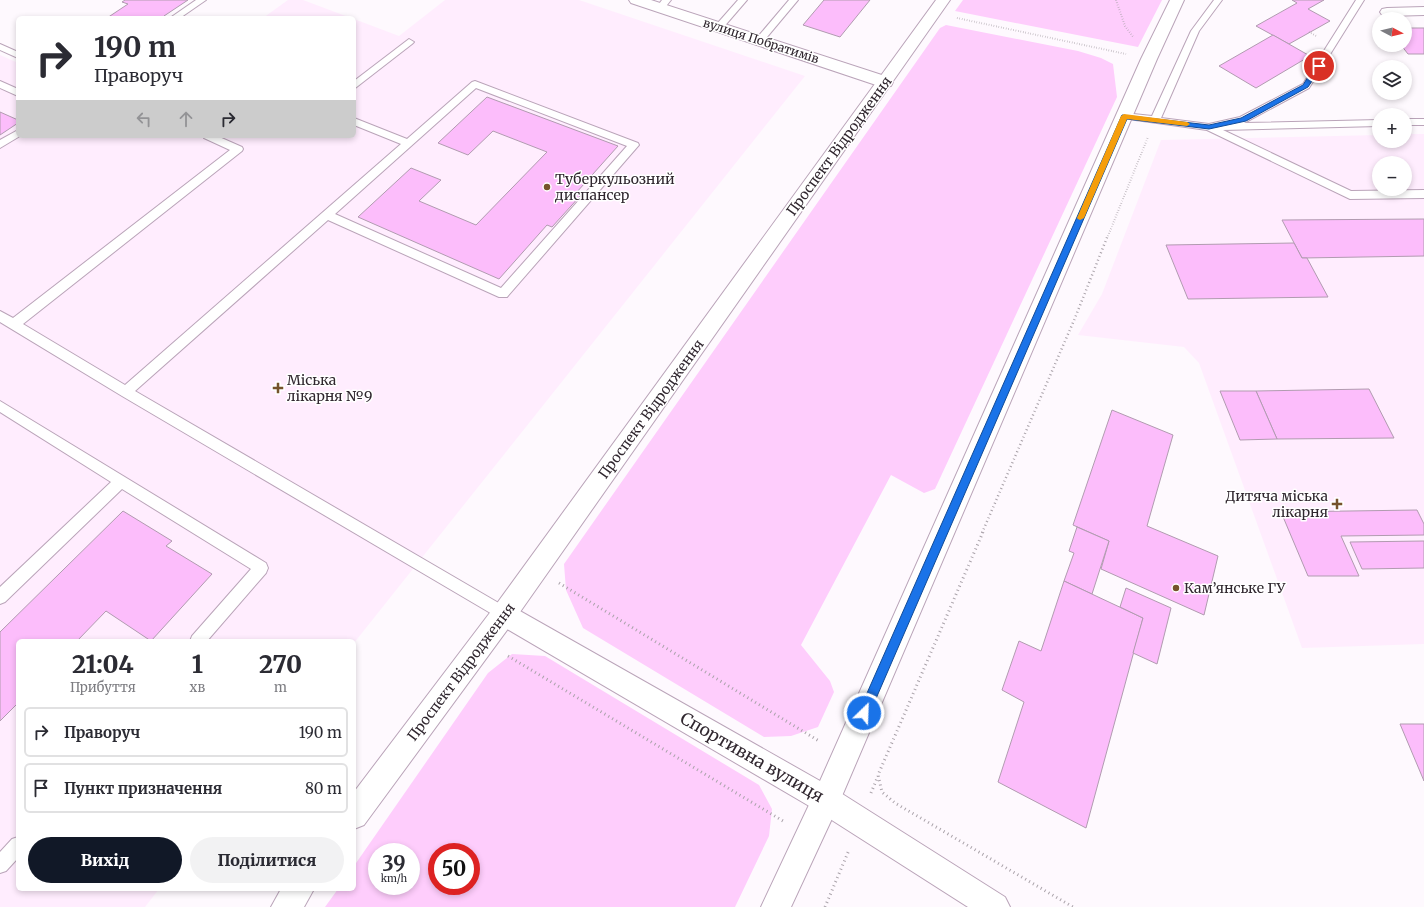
<!DOCTYPE html>
<html lang="uk">
<head>
<meta charset="utf-8">
<style>
  body { margin:0; font-family:Merriweather,serif; background:#f2f2f3; color:#2b2b33; height:100vh; display:flex; flex-direction:column; font-size:15px; white-space:nowrap }
  * { box-sizing:border-box; margin:0 }
  p { font-size:13px; color:#7c7c81 }
  .icon { flex:none; width:22px; height:22px; fill:none; stroke:currentColor; stroke-width:2; stroke-linecap:round; stroke-linejoin:round }
  .map { position:relative; flex:1; overflow:hidden }
  .details { position:absolute; left:16px; top:639px; width:340px; height:252px; display:flex; flex-direction:column; background:#fff; border-radius:6px; box-shadow:0 2px 6px #0003 }
  .details>* { flex:none }
  .hud { position:absolute; left:16px; top:16px; width:340px; height:122px; border-radius:6px; box-shadow:0 2px 6px #0003; background:#fff; color:#2b2b33; overflow:hidden }
  .needle { width:26px; rotate:97deg }
  .controls { position:absolute; left:1372px; top:12px; display:grid; gap:8px }
  .controls a { display:grid; place-items:center; width:40px; height:40px; border-radius:50%; background:#fff; box-shadow:0 2px 6px #0003; font-size:20px }
  .speed { position:absolute; left:368px; top:843px; display:flex; gap:8px; font-size:20px; font-weight:700; text-align:center }
  .speed>* { display:grid; place-content:center; width:52px; height:52px; border-radius:50%; background:#fff; box-shadow:0 2px 6px #0003; line-height:1 }
  .speed small { font-size:10px; font-weight:400 }
  .speed .limit { border:6px solid #d22; background:#fff; color:#111 }
  .pin { position:absolute; display:grid; place-items:center; width:34px; height:34px; color:#fff; margin:-17px; border:2px solid #fff; border-radius:50%; box-shadow:0 1px 4px #0007 }
  .me { position:absolute; width:44px; margin:-22px; rotate:24deg; stroke-linejoin:round; filter:drop-shadow(0 0 3px #0008) }
  .turn { display:flex; align-items:center; gap:14px; height:84px; padding:0 12px; font-size:18px }
  .turn .icon { width:52px; height:52px; stroke-width:2.5 }
  .turn b { display:block; font-size:28px; line-height:34px }
  .lanes { display:flex; align-items:center; height:38px; padding:0 12px; background:#0003; justify-content:center; gap:20px; direction:ltr }
  .lanes .off { opacity:.35 }
  .eta { display:flex; justify-content:space-evenly; align-items:center; height:68px; text-align:center }
  .eta b { font-size:24px; font-weight:800; line-height:28px }
  .cta { display:flex; gap:8px; margin-top:auto; padding:8px 12px }
  .cta a { flex:1; height:46px; border-radius:24px; background:#111827; color:#fff; font-size:16px; font-weight:800; line-height:46px; text-align:center }
  .cta a+a { background:#f2f2f3; color:#2b2b33 }
  ul { padding:0; list-style:none }
  li { display:flex; align-items:center; gap:12px; height:50px; margin:0 8px 6px; padding:0 4px; border:2px solid #e1e1e2; border-radius:6px }
  li div { flex:1 }
  li b { display:block; font-size:15px }
  li em { font-style:normal }
  .map>svg:first-child { display:block }
  .built { fill:#ffedfe; fill-rule:evenodd }
  .green { fill:#fecdfc; fill-rule:evenodd }
  .building { fill:#fcbdfb; stroke:#b19bb0 }
  .lines { fill:none; stroke-linecap:round; stroke-linejoin:round }
  .lane-casing { stroke:#baa4b9; stroke-width:2 }
  .street-casing { stroke:#baa4b9; stroke-width:2 }
  .secondary-casing { stroke:#baa4b9; stroke-width:2 }
  .path-far2 { stroke:#aaa3aa; stroke-width:2; stroke-dasharray:0.5 2; stroke-linecap:butt }
  .path-far1 { stroke:#aaa3aa; stroke-width:2.5; stroke-dasharray:1 3; stroke-linecap:butt }
  .path { stroke:#aaa3aa; stroke-width:3; stroke-dasharray:1 3.5; stroke-linecap:butt }
  .lane { fill:#fff; fill-rule:evenodd }
  .street { fill:#fff; fill-rule:evenodd }
  .secondary { fill:#fff; fill-rule:evenodd }
  .route { fill:#1a73e8; stroke:#114b97 }
  .slow { fill:#f59e0b }
  .poi-dot { fill:#75532b; stroke:#fff; stroke-width:1.5 }
  .labels { text-anchor:middle; stroke-width:3; stroke-linejoin:round; paint-order:stroke }
  .far-street-label { font-size:12px; fill:#30272f; stroke:#fff }
  .street-label { font-size:14px; fill:#30272f; stroke:#fff }
  .poi-label { font-size:14px; fill:#30272f; stroke:#fff; text-anchor:start }
  .near-street-label { font-size:17px; fill:#30272f; stroke:#fff }
</style>
</head>
<body>
<div class="map">
<svg width="1424" height="907" viewBox="0 0 1424 907">
  <rect width="100%" height="100%" fill="#fef9fe"/>
  <!-- built -->
  <g class="built">
    <path d="M 288,0 L 303,0 L 351,18 L 263,18 Z"/>
    <path d="M 445,0 L 579,0 L 805,76 L 354,643 L 354,641 L 18,641 L 18,889 L 159,889 L 145,907 L 0,907 L 0,55 L 18,63 L 18,136 L 354,136 L 354,19 L 399,36 Z"/>
    <path d="M 1405,134 L 1424,134 L 1424,644 L 1302,648 L 1199,363 L 1184,347 L 1078,335 L 1102,294 L 1161,140 L 1379,135 L 1379,141 L 1405,141 ZM 1379,163 L 1405,163 L 1405,189 L 1379,189 Z"/>
  </g>
  <!-- green -->
  <g class="green">
    <path d="M 963,0 L 1162,0 L 1138,47 L 955,11 Z"/>
    <path d="M 946,25 L 1078,51 L 1101,58 L 1113,64 L 1117,97 L 935,489 L 924,493 L 891,475 L 801,645 L 830,681 L 834,692 L 818,727 L 791,736 L 764,737 L 583,628 L 566,590 L 564,564 L 940,28 Z"/>
    <path d="M 512,654 L 545,656 L 759,785 L 772,809 L 769,836 L 735,907 L 325,907 L 338,889 L 354,889 L 354,866 L 488,673 ZM 377,852 L 411,852 L 411,886 L 377,886 ZM 437,852 L 471,852 L 471,886 L 437,886 Z"/>
  </g>
  <!-- building -->
  <g class="building">
    <path d="M 125,0 L 188,0 L 164,16 L 167,18 L 107,18 L 128,4 L 122,2 Z"/>
    <path d="M 824,0 L 870,0 L 840,37 L 803,25 Z"/>
    <path d="M 1292,0 L 1324,0 L 1308,9 L 1330,21 L 1289,44 L 1256,26 L 1297,3 Z"/>
    <path d="M 1405,28 L 1424,28 L 1424,54 L 1408,54 L 1401,45 L 1405,45 Z"/>
    <path d="M 1273,35 L 1310,56 L 1256,88 L 1219,66 Z"/>
    <path d="M 487,97 L 618,146 L 576,193 L 581,195 L 552,227 L 547,225 L 499,279 L 358,217 L 411,168 L 441,180 L 419,201 L 476,225 L 547,152 L 493,131 L 468,155 L 438,143 Z"/>
    <path d="M 0,112 L 18,120 L 18,123 L 0,135 Z"/>
    <path d="M 1424,219 L 1424,256 L 1302,258 L 1282,220 Z"/>
    <path d="M 1294,243 L 1302,258 L 1307,258 L 1328,297 L 1188,299 L 1166,245 Z"/>
    <path d="M 1369,389 L 1394,438 L 1277,439 L 1256,391 Z"/>
    <path d="M 1220,391 L 1256,391 L 1277,439 L 1240,440 Z"/>
    <path d="M 1112,410 L 1173,435 L 1147,526 L 1218,556 L 1204,615 L 1101,569 L 1109,541 L 1073,525 Z"/>
    <path d="M 1417,510 L 1424,524 L 1424,535 L 1341,536 L 1359,576 L 1308,576 L 1281,512 Z"/>
    <path d="M 123,511 L 172,541 L 166,546 L 212,574 L 151,641 L 106,611 L 77,641 L 18,641 L 18,703 L 0,721 L 0,632 Z"/>
    <path d="M 1077,527 L 1109,541 L 1092,594 L 1064,581 L 1074,553 L 1069,551 Z"/>
    <path d="M 1424,541 L 1424,568 L 1362,569 L 1350,542 Z"/>
    <path d="M 1064,581 L 1143,618 L 1086,828 L 998,782 L 1024,702 L 1002,690 L 1019,641 L 1041,651 Z"/>
    <path d="M 1126,588 L 1171,608 L 1157,664 L 1133,653 L 1143,618 L 1120,607 Z"/>
    <path d="M 1400,724 L 1424,724 L 1424,781 Z"/>
  </g>
  <g class="lines">
    <defs>
      <g id="lane">
        <path d="M 196,0 L 206,0 L 180,18 L 170,18 Z"/>
        <path d="M 662,0 L 671,0 L 663,10 L 657,10 L 656,8 Z"/>
        <path d="M 738,0 L 747,0 L 722,29 L 716,29 L 716,25 Z"/>
        <path d="M 789,0 L 798,0 L 762,43 L 756,43 L 756,39 Z"/>
        <path d="M 1214,0 L 1222,0 L 1199,31 L 1161,118 L 1209,124 L 1240,117 L 1303,84 L 1356,0 L 1364,0 L 1309,88 L 1244,123 L 1379,120 L 1379,126 L 1223,130 L 1351,191 L 1424,190 L 1424,198 L 1350,199 L 1207,130 L 1121,118 L 1119,116 L 1121,114 L 1124,113 L 1152,116 L 1191,31 Z"/>
        <path d="M 409,39 L 414,42 L 412,44 L 354,89 L 354,81 Z"/>
        <path d="M 0,44 L 18,52 L 18,58 L 0,50 Z"/>
        <path d="M 0,81 L 18,89 L 18,96 L 0,88 Z"/>
        <path d="M 475,81 L 638,143 L 639,145 L 507,297 L 499,297 L 328,220 L 135,391 L 509,609 L 511,614 L 509,619 L 504,621 L 122,396 L 0,322 L 0,311 L 13,318 L 230,150 L 204,138 L 203,136 L 217,136 L 242,147 L 243,149 L 242,151 L 23,324 L 125,385 L 401,144 L 354,125 L 354,118 L 407,139 L 472,82 ZM 476,88 L 627,146 L 501,288 L 335,214 Z"/>
        <rect x="1405" y="119" width="19" height="6"/>
        <path d="M 18,130 L 18,136 L 20,136 L 0,148 L 0,140 Z"/>
        <path d="M 0,401 L 266,563 L 268,568 L 266,573 L 207,641 L 190,641 L 192,636 L 251,569 L 122,489 L 5,602 L 0,604 L 0,587 L 111,482 L 0,412 Z"/>
        <path d="M 18,837 L 18,858 L 6,871 L 0,873 L 0,852 L 12,839 Z"/>
      </g>
      <g id="street">
        <path d="M 629,0 L 651,0 L 891,78 L 893,82 L 891,86 L 885,87 L 879,86 L 631,3 Z"/>
        <path d="M 1424,7 L 1424,15 L 1387,16 L 1382,15 L 1380,12 L 1382,9 L 1387,8 Z"/>
        <path d="M 504,602 L 836,790 L 1005,897 L 1010,907 L 968,907 L 816,810 L 495,622 L 492,614 L 495,606 Z"/>
      </g>
      <g id="secondary">
        <path d="M 936,0 L 950,0 L 513,622 L 364,825 L 354,829 L 354,792 L 495,606 Z"/>
        <path d="M 1170,0 L 1184,0 L 1157,59 L 836,810 L 791,907 L 761,907 L 816,790 L 1141,59 Z"/>
        <path d="M 281,889 L 314,889 L 304,907 L 271,907 Z"/>
      </g>
    </defs>
    <!-- lane casing -->
    <use href="#lane" class="lane-casing"/>
    <!-- street casing -->
    <use href="#street" class="street-casing"/>
    <!-- secondary casing -->
    <use href="#secondary" class="secondary-casing"/>
    <!-- path-far2 -->
    <g class="path-far2">
      <path d="M 1116,0 L 1125,26 L 1134,38"/>
      <path d="M 957,18 L 1126,54"/>
      <path d="M 1309,32 L 1316,36"/>
      <path d="M 1108,236 L 1148,137"/>
    </g>
    <!-- path-far1 -->
    <path class="path-far1" d="M 982,533 L 1075,318 L 1108,235"/>
    <!-- path -->
    <g class="path">
      <path d="M 983,532 L 878,775 L 882,792 L 895,803 L 1073,907"/>
      <path d="M 559,583 L 819,741"/>
      <path d="M 508,656 L 783,821"/>
      <path d="M 871,793 L 878,776"/>
      <path d="M 825,907 L 849,850"/>
    </g>
    <!-- lane -->
    <use href="#lane" class="lane"/>
    <!-- street -->
    <use href="#street" class="street"/>
    <!-- secondary -->
    <use href="#secondary" class="secondary"/>
  </g>
  <!-- route -->
  <path class="route" d="M 1319,63 L 1322,66 L 1308,87 L 1246,121 L 1209,129 L 1127,119 L 868,717 L 864,719 L 860,717 L 859,713 L 860,709 L 1122,115 L 1209,125 L 1241,118 L 1303,85 L 1316,64 Z"/>
  <!-- slow -->
  <path class="slow" d="M 1124,114 L 1187,122 L 1190,124 L 1187,126 L 1127,119 L 1084,218 L 1080,220 L 1078,219 L 1077,218 L 1121,116 Z"/>
  <!-- markers -->
  <g class="poi-dot">
    <circle cx="547" cy="187" r="4"/>
    <path d="M276 382h4v4h4v4h-4v4h-4v-4h-4v-4h4z"/>
    <path d="M1335 498h4v4h4v4h-4v4h-4v-4h-4v-4h4z"/>
    <circle cx="1176" cy="588" r="4"/>
  </g>
  <g class="labels">
    <!-- far-street labels -->
    <g class="far-street-label">
      <text transform="translate(761 41) rotate(18)" y="4">вулиця Побратимів</text>
    </g>
    <!-- street labels -->
    <g class="street-label">
      <text transform="translate(839 146) rotate(-54)" y="5">Проспект Відродження</text>
      <text transform="translate(651 409) rotate(-54)" y="5">Проспект Відродження</text>
      <text transform="translate(461 672) rotate(-53)" y="5">Проспект Відродження</text>
    </g>
    <!-- poi labels -->
    <g class="poi-label">
      <text x="555" y="184">Туберкульозний<tspan x="555" dy="16">диспансер</tspan></text>
      <text x="287" y="385">Міська<tspan x="287" dy="16">лікарня №9</tspan></text>
      <text x="1328" y="501" text-anchor="end">Дитяча міська<tspan x="1328" dy="16">лікарня</tspan></text>
      <text x="1184" y="593">Кам’янське ГУ</text>
    </g>
    <!-- near-street labels -->
    <g class="near-street-label">
      <text transform="translate(752 757) rotate(30)" y="6">Спортивна вулиця</text>
    </g>
  </g>
</svg>
<div class="controls">
<a><svg class="needle" viewBox="-14 -14 28 28"><path d="M0-13l5 13h-10z" fill="#e53935"/><path d="M0 13l5-13h-10z" fill="#7c7c81"/></svg></a>
<a><svg class="icon" aria-label="layers" viewBox="0 0 24 24"><path d="M12 4l9 5-9 5-9-5zM3 14l9 5 9-5"/></svg></a>
<a>+</a>
<a>−</a>
</div>
<div class="speed"><div>39<small>km/h</small></div><div class="limit">50</div></div>
<div class="pin" style="left:1319px;top:66px;background:#d93025"><svg class="icon" aria-label="arrive" viewBox="0 0 24 24"><path d="M6 21V4h12l-3 4 3 4H6"/></svg></div>
<svg class="me" style="left:864px;top:713px" viewBox="-20 -20 40 40"><circle r="17" fill="#1a73e8" stroke="#fff" stroke-width="3"/><path d="M0-11L8 9 0 5-8 9z" fill="#fff"/></svg>
<div class="hud">
<div class="turn"><svg class="icon" aria-label="right" viewBox="0 0 24 24"><path d="M7 20v-9h11M14 6l5 5-5 5"/></svg><div><b>190 m</b>Праворуч</div></div>
<div class="lanes"><svg class="icon off" aria-label="left" viewBox="0 0 24 24"><path d="M17 20v-9H6M10 6l-5 5 5 5"/></svg><svg class="icon off" aria-label="ahead" viewBox="0 0 24 24"><path d="M12 20V5M6 11l6-6 6 6"/></svg><svg class="icon" aria-label="right" viewBox="0 0 24 24"><path d="M7 20v-9h11M14 6l5 5-5 5"/></svg></div>
</div>
<section class="details">
<div class="eta">
<div><b>21:04</b><p>Прибуття</p></div>
<div><b>1</b><p>хв</p></div>
<div><b>270</b><p>m</p></div>
</div>
<ul>
<li><svg class="icon" aria-label="right" viewBox="0 0 24 24"><path d="M7 20v-9h11M14 6l5 5-5 5"/></svg><div><b>Праворуч</b></div><em>190 m</em></li>
<li><svg class="icon" aria-label="arrive" viewBox="0 0 24 24"><path d="M6 21V4h12l-3 4 3 4H6"/></svg><div><b>Пункт призначення</b></div><em>80 m</em></li>
</ul>
<div class="cta"><a>Вихід</a><a>Поділитися</a></div>
</section>
</div>
</body>
</html>
